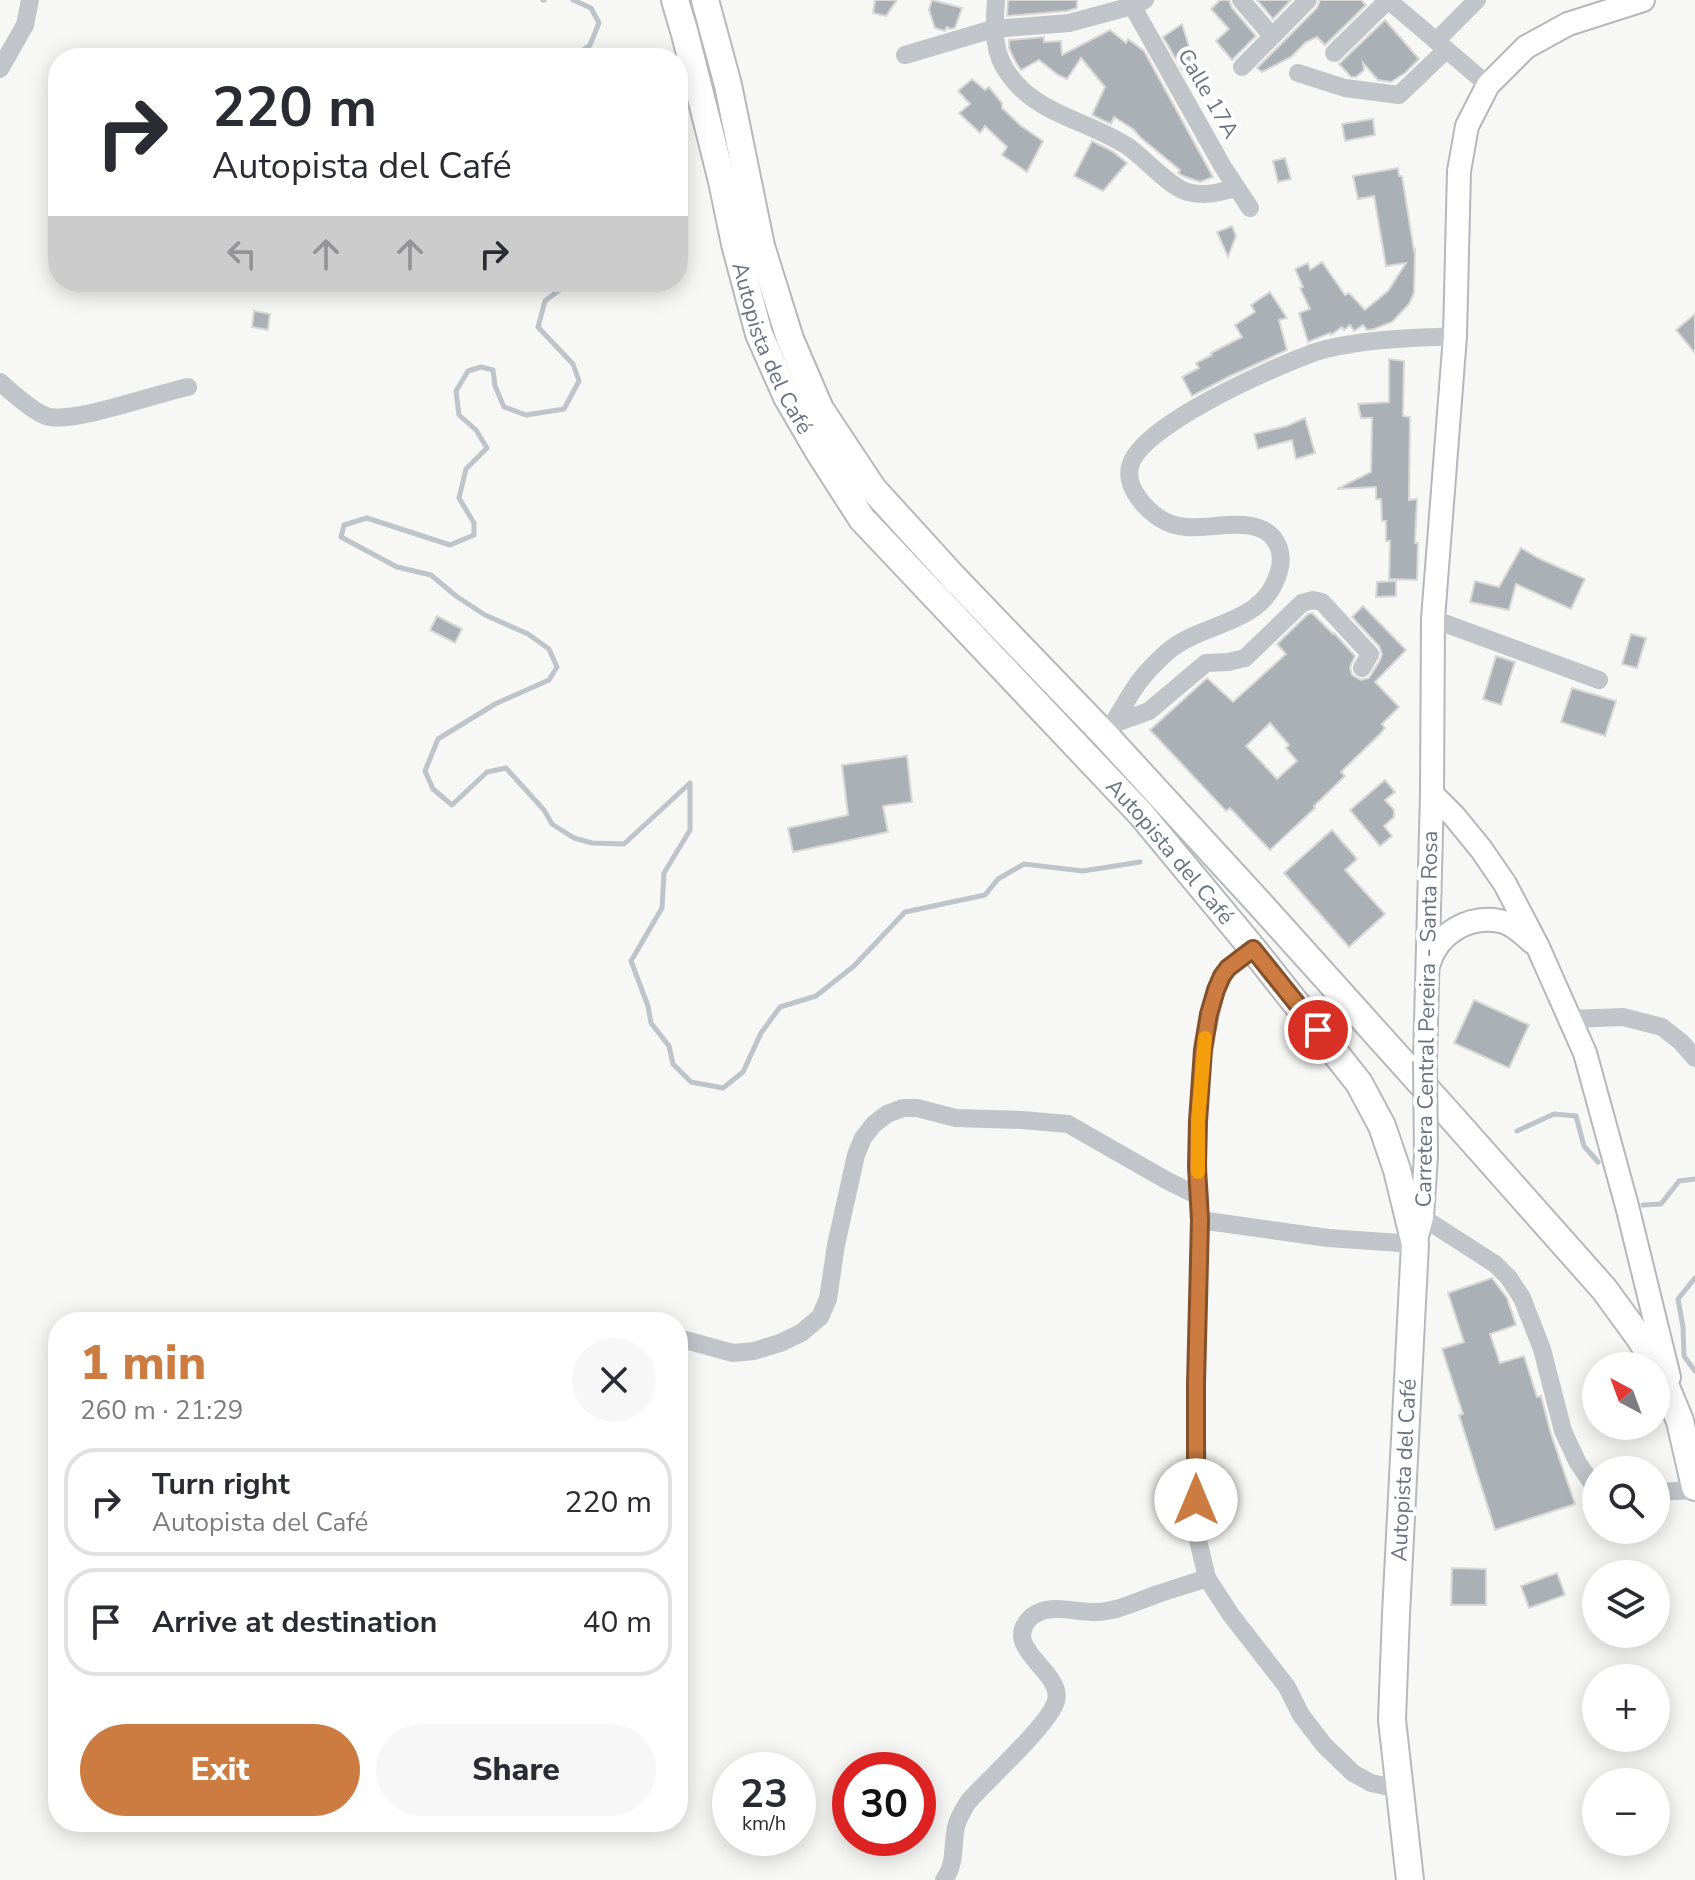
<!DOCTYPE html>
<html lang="en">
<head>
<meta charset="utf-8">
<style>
  body { margin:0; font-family:"Nunito Sans",sans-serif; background:#f7f7f7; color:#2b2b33; height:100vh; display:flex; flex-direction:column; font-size:30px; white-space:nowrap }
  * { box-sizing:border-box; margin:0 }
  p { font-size:26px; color:#7c7c81 }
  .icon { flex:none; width:44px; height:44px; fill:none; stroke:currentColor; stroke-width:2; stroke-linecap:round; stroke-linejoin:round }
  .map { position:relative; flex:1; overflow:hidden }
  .panel { position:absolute; left:48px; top:1312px; width:640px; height:520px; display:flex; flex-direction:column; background:#fff; border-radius:32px; box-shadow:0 4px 20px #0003 }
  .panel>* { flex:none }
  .hud { position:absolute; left:48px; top:48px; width:640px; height:244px; border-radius:32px; box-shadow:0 4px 20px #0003; background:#fff; color:#2b2b33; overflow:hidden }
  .needle { width:52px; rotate:319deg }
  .buttons { position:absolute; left:1582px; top:1352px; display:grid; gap:16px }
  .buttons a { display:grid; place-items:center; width:88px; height:88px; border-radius:50%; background:#fff; box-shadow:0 4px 20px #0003; font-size:40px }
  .speed { position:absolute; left:712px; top:1752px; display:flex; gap:16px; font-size:40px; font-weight:700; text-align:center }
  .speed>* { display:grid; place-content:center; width:104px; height:104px; border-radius:50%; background:#fff; box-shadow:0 4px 20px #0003; line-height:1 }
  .speed small { font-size:20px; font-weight:400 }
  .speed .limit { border:12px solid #d22; background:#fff; color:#111 }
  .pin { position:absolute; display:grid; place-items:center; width:68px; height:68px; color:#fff; margin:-34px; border:4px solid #fff; border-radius:50%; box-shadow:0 2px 8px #0007 }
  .me { position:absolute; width:88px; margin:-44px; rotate:0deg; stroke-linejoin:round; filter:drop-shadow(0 0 6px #0008) }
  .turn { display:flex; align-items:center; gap:28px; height:168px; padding:0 32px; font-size:36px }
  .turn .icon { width:104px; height:104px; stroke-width:2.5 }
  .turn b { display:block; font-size:56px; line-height:68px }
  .lanes { display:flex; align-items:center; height:76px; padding:0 32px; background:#0003; justify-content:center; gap:40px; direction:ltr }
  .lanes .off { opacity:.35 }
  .round { display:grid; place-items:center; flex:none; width:84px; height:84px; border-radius:42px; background:#f7f7f7 }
  .headline { display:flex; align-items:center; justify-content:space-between; height:136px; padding:0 32px }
  h1 { font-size:48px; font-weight:800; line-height:60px; color:#cc7c40 }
  .action { display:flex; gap:16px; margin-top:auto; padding:16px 32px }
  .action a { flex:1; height:92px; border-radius:48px; background:#cc7c40; color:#fff; font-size:32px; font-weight:800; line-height:92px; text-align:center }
  .action a+a { background:#f7f7f7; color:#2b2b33 }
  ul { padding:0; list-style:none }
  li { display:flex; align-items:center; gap:24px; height:108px; margin:0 16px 12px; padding:0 16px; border:4px solid #e1e1e2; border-radius:32px }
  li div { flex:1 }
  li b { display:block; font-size:30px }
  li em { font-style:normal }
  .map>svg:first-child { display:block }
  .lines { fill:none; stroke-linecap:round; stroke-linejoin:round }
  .stream { stroke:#bec4ca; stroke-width:5 }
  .building { fill:#abb0b6; stroke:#d8d9d7; stroke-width:2; fill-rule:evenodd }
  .major-casing { stroke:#b5b7bc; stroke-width:26 }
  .highway-casing { stroke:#b6b8bc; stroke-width:30 }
  .minor { stroke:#c1c4c8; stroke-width:18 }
  .major { stroke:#fff; stroke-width:22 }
  .highway { stroke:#fff; stroke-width:26 }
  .major-bridge-casing { stroke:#b5b7bc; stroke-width:26; stroke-linecap:butt }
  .major-bridge { stroke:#fff; stroke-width:22 }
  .route-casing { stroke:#85512a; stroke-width:20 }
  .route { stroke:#cc7c40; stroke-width:14 }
  .slow { stroke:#f59e0b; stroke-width:14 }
  .labels { text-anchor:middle; stroke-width:8; stroke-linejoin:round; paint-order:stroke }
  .street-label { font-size:22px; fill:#6a7382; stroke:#fff }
</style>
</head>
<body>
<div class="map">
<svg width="1695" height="1880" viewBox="0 0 1695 1880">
  <rect width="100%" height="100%" fill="#f7f7f5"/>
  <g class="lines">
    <!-- stream -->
    <g class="stream">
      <path d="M 543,0 L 544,0"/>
      <path d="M 572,58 L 590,45 L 599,23 L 591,8 L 573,0"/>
      <path d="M 570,282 L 545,301 L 538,327 L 573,364 L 579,381 L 564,409 L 526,415 L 504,407 L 495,386 L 493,370 L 481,367 L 468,371 L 456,391 L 459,415 L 476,430 L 487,448 L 466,469 L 459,498 L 474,523 L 474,535 L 450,545 L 367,518 L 344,525 L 341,537 L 397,567 L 431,575 L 456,596 L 485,615 L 528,634 L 549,649 L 557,667 L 549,680 L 495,704 L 438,739 L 425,771 L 433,789 L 452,805 L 487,772 L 506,768 L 544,810 L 552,824 L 574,838 L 592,843 L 624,844 L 690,783 L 690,830 L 664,873 L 662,908 L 631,961 L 648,1006 L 651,1023 L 669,1046 L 673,1064 L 691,1082 L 723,1088 L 743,1072 L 761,1033 L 780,1007 L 816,996 L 854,966 L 905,912 L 985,895 L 998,879 L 1024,864 L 1083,871 L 1140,862"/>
      <path d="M 1517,1131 L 1554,1114 L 1576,1116 L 1584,1146 L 1598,1162"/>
      <path d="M 1643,1205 L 1661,1204 L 1679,1181 L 1695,1179"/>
      <path d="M 1695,1278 L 1678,1299 L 1683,1327 L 1684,1356 L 1695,1371"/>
    </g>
  </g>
  <!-- building -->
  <g class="building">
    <path d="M 875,0 L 897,0 L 886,16 L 873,13 Z"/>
    <path d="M 932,0 L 962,8 L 955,28 L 950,29 L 947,27 L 945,31 L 935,28 L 929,10 Z"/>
    <path d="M 1008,0 L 1077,0 L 1077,8 L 1067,11 L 1007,16 Z"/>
    <path d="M 1220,0 L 1229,0 L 1232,8 L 1256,36 L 1232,60 L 1216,41 L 1229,29 L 1211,9 Z"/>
    <path d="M 1257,0 L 1291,0 L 1273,19 Z"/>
    <path d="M 1320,0 L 1361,0 L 1366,5 L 1325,45 L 1317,37 L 1306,42 L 1291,57 L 1262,72 L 1257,68 L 1317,8 Z"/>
    <path d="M 1385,20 L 1419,59 L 1405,73 L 1391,82 L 1378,80 L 1363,63 L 1364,70 L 1356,77 L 1351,77 L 1339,64 Z"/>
    <path d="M 1182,24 L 1196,69 L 1185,75 L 1163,37 Z"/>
    <path d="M 1110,30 L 1126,43 L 1128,39 L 1144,51 L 1213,177 L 1200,182 L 1183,176 L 1178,173 L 1180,170 L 1141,138 L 1133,129 L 1114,117 L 1111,124 L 1092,115 L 1105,87 L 1081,58 L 1067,79 L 1058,75 L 1039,60 L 1021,70 L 1015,61 L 1009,48 L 1009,40 L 1044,37 L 1044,42 L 1061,41 L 1062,55 Z"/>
    <path d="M 972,79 L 985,90 L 989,87 L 1002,103 L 1002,108 L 1021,126 L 1043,141 L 1027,172 L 1002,155 L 1007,147 L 985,126 L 980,133 L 959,113 L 970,104 L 958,91 Z"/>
    <path d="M 1373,119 L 1375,135 L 1345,141 L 1342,124 Z"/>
    <path d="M 1092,141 L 1112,151 L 1127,163 L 1103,191 L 1074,176 Z"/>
    <path d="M 1285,158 L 1291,179 L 1278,182 L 1273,161 Z"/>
    <path d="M 1398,168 L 1399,176 L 1402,176 L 1414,251 L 1415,250 L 1414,293 L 1409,304 L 1392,322 L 1374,329 L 1367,330 L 1363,325 L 1354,331 L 1350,325 L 1344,330 L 1342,327 L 1331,335 L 1330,333 L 1308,342 L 1299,313 L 1310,309 L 1300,288 L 1303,287 L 1295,269 L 1308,263 L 1310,270 L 1322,262 L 1345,295 L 1349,293 L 1365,310 L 1388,291 L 1406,263 L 1386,266 L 1374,196 L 1358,199 L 1353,176 Z"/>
    <path d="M 1232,226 L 1236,236 L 1228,257 L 1217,232 Z"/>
    <path d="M 1270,292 L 1287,318 L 1279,320 L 1287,350 L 1230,376 L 1192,396 L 1182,377 L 1199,368 L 1196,363 L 1212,355 L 1211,353 L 1242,337 L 1235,325 L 1255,312 L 1251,305 Z"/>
    <path d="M 254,311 L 270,314 L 268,330 L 252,327 Z"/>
    <path d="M 1695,314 L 1695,353 L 1676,330 Z"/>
    <path d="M 1389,359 L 1404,361 L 1403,416 L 1410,417 L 1409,500 L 1417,499 L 1415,543 L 1418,543 L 1417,580 L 1389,579 L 1390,541 L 1386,541 L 1386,521 L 1382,521 L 1381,499 L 1376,499 L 1376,487 L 1337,489 L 1371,472 L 1372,418 L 1361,418 L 1358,404 L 1389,402 Z"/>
    <path d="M 1305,418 L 1315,453 L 1296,459 L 1292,440 L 1258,449 L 1254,434 L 1287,426 Z"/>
    <path d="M 1521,548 L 1538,558 L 1585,579 L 1571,609 L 1516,584 L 1509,610 L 1470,602 L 1475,581 L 1499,587 Z"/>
    <path d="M 1396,581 L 1396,596 L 1376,597 L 1377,582 Z"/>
    <path d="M 1363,606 L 1406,650 L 1375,682 L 1399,707 L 1382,724 L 1385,728 L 1380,734 L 1341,772 L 1345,776 L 1314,806 L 1315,808 L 1270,850 L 1230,808 L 1226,811 L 1150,730 L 1207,678 L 1233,702 L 1286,654 L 1277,644 L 1308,614 L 1312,613 L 1333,634 L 1334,633 L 1355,656 L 1350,667 L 1352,675 L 1361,680 L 1369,678 L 1380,660 L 1382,654 L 1379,646 L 1352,617 ZM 1270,723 L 1289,745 L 1286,748 L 1297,761 L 1277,779 L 1246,746 Z"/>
    <path d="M 437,616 L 462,629 L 455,643 L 430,630 Z"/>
    <path d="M 1631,634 L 1646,638 L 1637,668 L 1622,664 Z"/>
    <path d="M 1496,656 L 1515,662 L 1501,705 L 1483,699 Z"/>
    <path d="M 1572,688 L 1616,701 L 1605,736 L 1561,722 Z"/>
    <path d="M 907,756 L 912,802 L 883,806 L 888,832 L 793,852 L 788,828 L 848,815 L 842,765 Z"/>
    <path d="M 1385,780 L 1395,792 L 1385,800 L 1394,810 L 1394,817 L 1384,826 L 1392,836 L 1380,846 L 1350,810 Z"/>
    <path d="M 1332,830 L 1357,859 L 1345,870 L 1385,914 L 1349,947 L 1284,873 Z"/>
    <path d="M 1474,1000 L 1529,1025 L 1509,1068 L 1454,1043 Z"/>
    <path d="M 1492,1278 L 1507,1298 L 1516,1325 L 1490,1334 L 1500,1363 L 1524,1356 L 1537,1397 L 1541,1396 L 1551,1434 L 1575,1504 L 1495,1530 L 1459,1415 L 1463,1414 L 1442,1349 L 1464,1342 L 1448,1293 Z"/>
    <path d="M 1452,1568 L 1486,1569 L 1486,1605 L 1451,1605 Z"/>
    <path d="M 1557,1573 L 1565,1595 L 1529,1608 L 1521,1586 Z"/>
  </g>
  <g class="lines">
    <defs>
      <g id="major">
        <path d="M 1432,794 L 1454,816 L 1481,849 L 1505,884 L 1537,945 L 1585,1053 L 1627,1206 L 1669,1377"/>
        <path d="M 1429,963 C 1438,933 1469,915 1500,921 C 1512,923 1523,934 1532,942"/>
        <path d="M 1425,1061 L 1432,794 L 1433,619 L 1455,336 L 1459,171 L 1467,126 L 1488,85 L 1526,47 L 1568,24 L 1643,0"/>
        <path d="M 1415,1244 L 1422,1217 L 1426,1155"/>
      </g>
      <g id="highway">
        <path id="s1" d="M 675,0 L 685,34 L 722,181 L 735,244 L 759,334 L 787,397 L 819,452 L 862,519 L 1141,814 L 1253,949 L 1359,1083 L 1382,1126 L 1397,1170 L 1415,1244 L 1396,1614 L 1392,1720 L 1410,1880"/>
        <path d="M 705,0 L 728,85 L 761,246 L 790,339 L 820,409 L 873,489 L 955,579 L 1105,735 L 1260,904 L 1455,1121 L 1604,1289 L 1639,1337 L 1655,1362 L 1666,1387 L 1680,1421 L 1695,1487"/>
      </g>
    </defs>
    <!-- major casing -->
    <use href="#major" class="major-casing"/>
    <!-- highway casing -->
    <use href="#highway" class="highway-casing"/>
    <!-- minor -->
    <g class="minor">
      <path d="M 996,0 C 994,28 992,53 1010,76 C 1039,116 1091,121 1130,148 C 1145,159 1171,188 1188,192 C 1204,197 1220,192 1236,188"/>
      <path d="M 1129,0 L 1223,167 L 1250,208"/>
      <path d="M 1241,0 L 1272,36"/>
      <path d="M 1388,0 L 1488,85"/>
      <path d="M 1436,41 L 1477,0"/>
      <path d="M 1334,53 L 1388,0"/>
      <path d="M 905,55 L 993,29 L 1069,23 L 1132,6 L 1145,0"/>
      <path d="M 1242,67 L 1308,0"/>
      <path d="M 0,69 L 25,25 L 30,0"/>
      <path d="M 1298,73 L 1345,88 L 1399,95 L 1446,50"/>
      <path d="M 0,382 C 11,392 32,411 46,416 C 70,425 158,393 188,387"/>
      <path d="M 1433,619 L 1599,680"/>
      <path d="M 1113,724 L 1149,711 L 1206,663 L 1228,662 L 1245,658 L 1302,603 L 1313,600 L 1322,602 L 1370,654 L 1362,668"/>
      <path d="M 1105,735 C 1116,720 1124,704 1134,689 C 1142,676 1155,663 1166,653 C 1203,620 1264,627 1279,571 C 1282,561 1281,550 1276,542 C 1260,513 1212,530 1186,527 C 1167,526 1151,514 1140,500 C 1133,491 1127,479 1130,467 C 1138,427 1268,370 1305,356 C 1319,350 1337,346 1352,344 C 1385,338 1421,338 1455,336"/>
      <path d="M 1253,949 L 1228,968 L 1216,990 L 1203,1050 L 1200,1086 L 1197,1167 L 1200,1220 L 1196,1384 L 1198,1484 L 1195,1516 L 1198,1540 L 1207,1578 L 1231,1615 L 1287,1687 L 1301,1715 L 1324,1745 L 1353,1773 L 1371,1783 L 1399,1789"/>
      <path d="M 1571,1019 L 1623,1017 L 1662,1027 L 1681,1042 L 1695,1058"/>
      <path d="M 1422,1217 L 1495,1264 L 1509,1278 L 1522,1298 L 1542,1349 L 1563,1431 L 1578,1463 L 1596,1489"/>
      <path d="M 1200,1220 L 1328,1238 L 1415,1244"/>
      <path d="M 678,1338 L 733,1353 L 754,1351 L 780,1343 L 801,1333 L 820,1317 L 828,1299 L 836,1245 L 856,1155 L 863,1138 L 874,1124 L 887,1114 L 903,1108 L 917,1108 L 956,1118 L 1022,1120 L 1068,1124 L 1166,1180 L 1200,1197"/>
      <path d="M 1656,1492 L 1695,1490"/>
      <path d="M 944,1880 C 956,1864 952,1846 956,1827 C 958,1818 963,1810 968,1802 C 986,1781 1050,1724 1056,1701 C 1064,1671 999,1648 1031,1617 C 1048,1602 1077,1613 1097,1612 C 1117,1611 1136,1602 1155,1595 C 1172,1589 1190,1584 1207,1578"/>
    </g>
    <!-- major -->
    <use href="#major" class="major"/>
    <!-- highway -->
    <use href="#highway" class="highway"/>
    <defs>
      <path id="major-bridge" d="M 1425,1061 L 1426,1155"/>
    </defs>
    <!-- major-bridge casing -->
    <use href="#major-bridge" class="major-bridge-casing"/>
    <!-- major-bridge -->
    <use href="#major-bridge" class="major-bridge"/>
  </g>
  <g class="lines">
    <defs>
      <path id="route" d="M 1196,1500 L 1196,1384 L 1200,1220 L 1197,1167 L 1198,1121 L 1203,1050 L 1209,1014 L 1216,990 L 1222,976 L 1228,968 L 1253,949 L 1318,1030"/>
    </defs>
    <!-- route casing -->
    <use href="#route" class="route-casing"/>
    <!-- route -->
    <use href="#route" class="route"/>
    <!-- slow -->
    <path class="slow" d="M 1198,1172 L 1198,1121 L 1205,1038"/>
  </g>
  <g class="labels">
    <!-- street labels -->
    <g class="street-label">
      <text transform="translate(1209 93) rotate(60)" y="8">Calle 17A</text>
      <text dy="8" stroke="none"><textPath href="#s1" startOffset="362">Autopista del Café</textPath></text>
      <text dy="8" stroke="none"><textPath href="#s1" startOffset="1010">Autopista del Café</textPath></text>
      <text transform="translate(1426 1019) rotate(-89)" y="8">Carretera Central Pereira - Santa Rosa</text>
      <text transform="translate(1403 1470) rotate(-87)" y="8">Autopista del Café</text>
    </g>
  </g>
</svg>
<div class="buttons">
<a><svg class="needle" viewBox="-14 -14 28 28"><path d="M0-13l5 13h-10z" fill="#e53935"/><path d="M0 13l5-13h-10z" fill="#7c7c81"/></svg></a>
<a><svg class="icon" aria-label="search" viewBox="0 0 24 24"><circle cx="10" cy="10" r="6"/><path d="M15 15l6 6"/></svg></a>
<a><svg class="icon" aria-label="layers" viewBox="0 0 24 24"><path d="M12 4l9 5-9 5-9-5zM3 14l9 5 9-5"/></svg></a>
<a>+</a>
<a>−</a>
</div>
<div class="speed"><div>23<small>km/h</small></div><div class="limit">30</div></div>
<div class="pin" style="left:1318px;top:1030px;background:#d93025"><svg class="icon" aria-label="arrive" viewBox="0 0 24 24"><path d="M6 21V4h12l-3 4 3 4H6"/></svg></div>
<svg class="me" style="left:1196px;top:1500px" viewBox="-20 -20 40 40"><circle r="19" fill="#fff"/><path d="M0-13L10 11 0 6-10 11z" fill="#cc7c40"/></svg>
<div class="hud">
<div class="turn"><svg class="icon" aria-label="right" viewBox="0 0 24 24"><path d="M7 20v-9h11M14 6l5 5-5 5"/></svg><div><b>220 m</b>Autopista del Café</div></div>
<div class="lanes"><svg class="icon off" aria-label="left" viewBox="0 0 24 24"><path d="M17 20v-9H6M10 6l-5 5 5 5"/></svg><svg class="icon off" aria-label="ahead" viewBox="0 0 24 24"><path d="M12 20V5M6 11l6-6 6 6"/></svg><svg class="icon off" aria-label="ahead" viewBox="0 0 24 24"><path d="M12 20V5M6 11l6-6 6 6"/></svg><svg class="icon" aria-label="right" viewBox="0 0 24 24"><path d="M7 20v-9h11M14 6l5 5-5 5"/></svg></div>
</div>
<section class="panel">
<div class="headline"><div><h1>1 min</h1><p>260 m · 21:29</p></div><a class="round"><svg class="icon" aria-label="close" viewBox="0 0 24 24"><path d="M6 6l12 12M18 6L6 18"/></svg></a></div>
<ul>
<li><svg class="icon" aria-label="right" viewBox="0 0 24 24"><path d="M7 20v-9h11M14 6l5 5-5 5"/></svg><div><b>Turn right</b><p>Autopista del Café</p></div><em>220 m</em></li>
<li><svg class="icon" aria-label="arrive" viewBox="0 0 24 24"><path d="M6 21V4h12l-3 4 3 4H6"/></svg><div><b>Arrive at destination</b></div><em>40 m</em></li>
</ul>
<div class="action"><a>Exit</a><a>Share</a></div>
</section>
</div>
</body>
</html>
